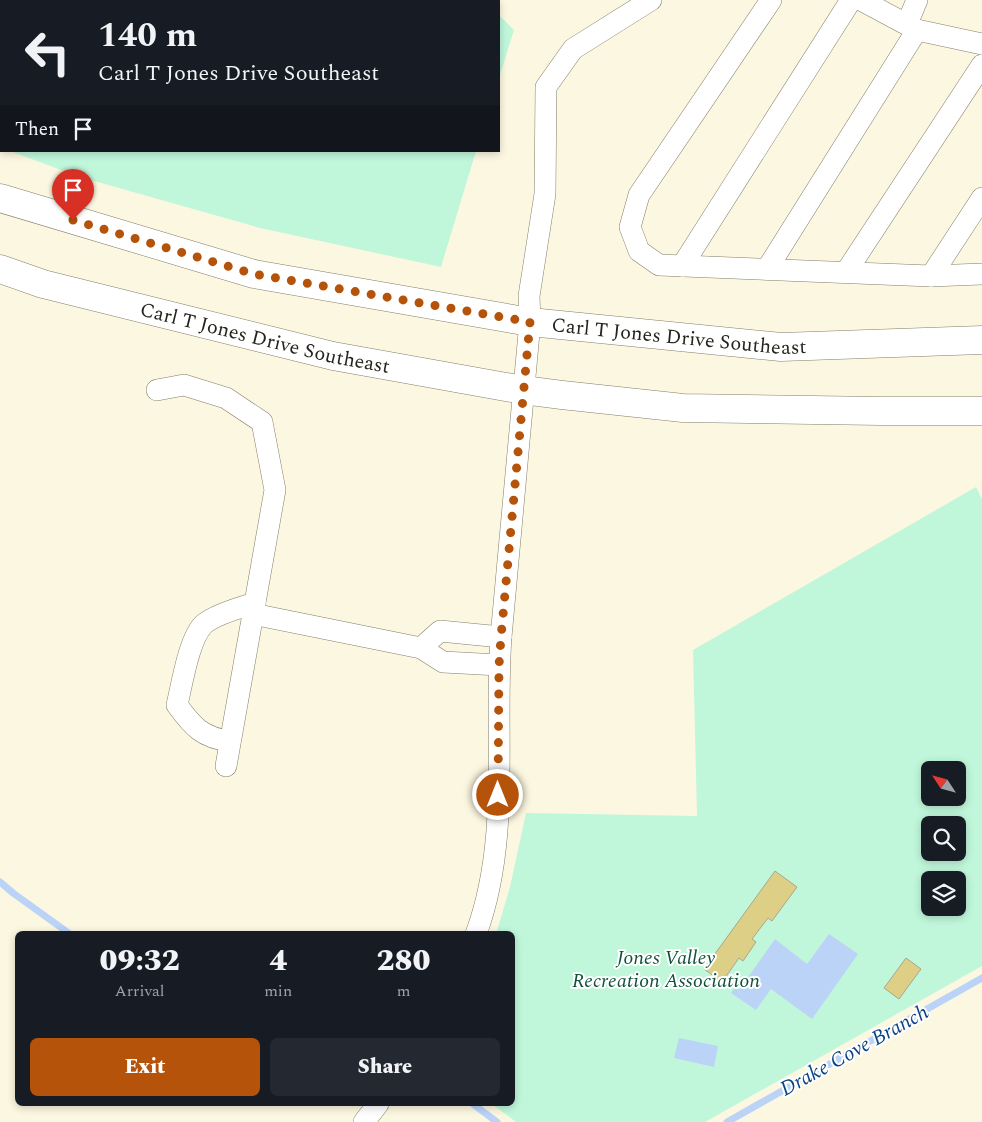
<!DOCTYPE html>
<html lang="en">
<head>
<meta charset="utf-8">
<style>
  body { margin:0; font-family:Spectral,serif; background:#242831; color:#f1f3f6; height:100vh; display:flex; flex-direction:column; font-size:19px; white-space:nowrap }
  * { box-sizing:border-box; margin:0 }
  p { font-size:16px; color:#9ea1a6 }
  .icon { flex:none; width:28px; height:28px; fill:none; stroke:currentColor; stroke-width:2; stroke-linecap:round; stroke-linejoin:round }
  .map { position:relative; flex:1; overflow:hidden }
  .panel { position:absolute; left:15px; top:931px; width:500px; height:175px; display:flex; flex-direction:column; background:#171b24; border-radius:8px; box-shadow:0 2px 8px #0003 }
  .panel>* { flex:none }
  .guide { position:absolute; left:0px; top:0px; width:500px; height:152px; box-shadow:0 2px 8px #0003; background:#171b24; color:#f1f3f6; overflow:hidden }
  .needle { width:32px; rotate:306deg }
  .tools { position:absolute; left:921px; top:761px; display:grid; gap:10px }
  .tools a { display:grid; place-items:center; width:45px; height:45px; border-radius:8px; background:#171b24; box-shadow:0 2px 8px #0003; font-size:25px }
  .pin { position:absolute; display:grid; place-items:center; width:42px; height:42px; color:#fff; margin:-51px -21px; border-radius:50% 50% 50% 0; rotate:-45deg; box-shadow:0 0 5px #0007 }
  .pin .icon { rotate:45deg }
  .me { position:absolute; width:55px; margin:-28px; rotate:0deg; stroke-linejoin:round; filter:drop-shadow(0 0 4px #0008) }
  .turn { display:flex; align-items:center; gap:18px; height:105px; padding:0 15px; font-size:22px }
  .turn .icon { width:65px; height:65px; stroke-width:2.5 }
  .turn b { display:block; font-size:35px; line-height:42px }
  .then { display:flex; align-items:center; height:48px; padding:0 15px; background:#0003; gap:10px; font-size:19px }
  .eta { display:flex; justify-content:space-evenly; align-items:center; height:85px; text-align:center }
  .eta b { font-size:30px; font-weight:800; line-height:35px }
  .cta { display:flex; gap:10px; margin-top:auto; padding:10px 15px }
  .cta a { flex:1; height:58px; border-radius:8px; background:#b45309; color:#fff; font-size:20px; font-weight:800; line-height:58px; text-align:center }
  .cta a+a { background:#242831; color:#f1f3f6 }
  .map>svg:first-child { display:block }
  .green { fill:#c0f7db; fill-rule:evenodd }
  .water { fill:#bad3f7 }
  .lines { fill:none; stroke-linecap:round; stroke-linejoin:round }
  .stream { stroke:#bad3f7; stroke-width:7 }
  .building { fill:#decf86; stroke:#a9a58f }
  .minor-casing { stroke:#837e6a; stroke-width:22 }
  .major-casing { stroke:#837e6a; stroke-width:29 }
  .minor { stroke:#fff; stroke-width:21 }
  .major { stroke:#fff; stroke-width:28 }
  .route { stroke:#b45309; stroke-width:9; stroke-dasharray:0 16.2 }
  .labels { text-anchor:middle; stroke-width:4; stroke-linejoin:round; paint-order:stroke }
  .street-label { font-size:20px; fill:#25231b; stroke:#fff }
  .park-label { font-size:20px; font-style:italic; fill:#125139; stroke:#fff }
  .water-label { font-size:21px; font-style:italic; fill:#0a4284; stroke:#fff }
</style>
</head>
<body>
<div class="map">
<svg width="982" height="1122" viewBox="0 0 982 1122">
  <rect width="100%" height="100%" fill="#fcf7e0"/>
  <!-- green -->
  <g class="green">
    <path d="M 0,0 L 484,0 L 485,1 L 1,1 L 1,148 Z"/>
    <path d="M 499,15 L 514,30 L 499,78 Z"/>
    <path d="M 10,151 L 476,151 L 441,267 L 260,228 L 80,177 Z"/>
    <path d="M 976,487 L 982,499 L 982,966 L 705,1122 L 516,1122 L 492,1104 L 512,1104 L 512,934 L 496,934 L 510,887 L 526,813 L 697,816 L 693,650 ZM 930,770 L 958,770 L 958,798 L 930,798 ZM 930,825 L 958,825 L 958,852 L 930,852 ZM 930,880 L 958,880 L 958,908 L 930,908 Z"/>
  </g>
  <!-- water -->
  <g class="water">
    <path d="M 829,934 L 858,954 L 812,1019 L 771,989 L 756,1010 L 731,993 L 735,987 L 739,990 L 775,939 L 807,964 Z"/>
    <path d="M 679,1038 L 718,1046 L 714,1067 L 674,1058 Z"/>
  </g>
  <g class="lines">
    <!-- stream -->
    <g class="stream">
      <path d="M 0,882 L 13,893 L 70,934"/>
      <path d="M 473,1104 L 497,1122"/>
      <path d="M 727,1122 L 982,978"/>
    </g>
  </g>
  <!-- building -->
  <g class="building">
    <path d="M 775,871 L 797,887 L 772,921 L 768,918 L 752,939 L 756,942 L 743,961 L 739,958 L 722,982 L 704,969 Z"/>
    <path d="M 906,958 L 921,969 L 899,999 L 884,988 Z"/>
  </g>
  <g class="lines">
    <defs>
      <g id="minor">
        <path d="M 771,0 L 639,195 L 630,227 L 639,251 L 659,265 L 931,276 L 982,274"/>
        <path d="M 861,0 L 917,30 L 982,44"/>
        <path d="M 907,24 L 917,0"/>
        <path d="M 682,266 L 851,0"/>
        <path d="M 767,269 L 917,30"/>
        <path d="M 846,272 L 982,65"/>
        <path d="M 931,276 L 982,198"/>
        <path d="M 157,390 L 184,385 L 226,398 L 262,422 L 275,490 L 226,766"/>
        <path d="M 253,614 L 421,648 L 443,662 L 499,665"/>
        <path d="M 421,648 L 440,631 L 501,637"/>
        <path d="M 230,741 C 203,738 193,727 177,705 C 182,684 189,638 204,624 C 214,615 241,607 255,603"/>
        <path d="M 476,934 C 511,839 494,736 501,637 L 530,322 L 529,296 L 545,194 L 546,87 L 573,49 L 651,0"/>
        <path d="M 364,1122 L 378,1104"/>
      </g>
      <g id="major">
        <path id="s1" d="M 0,198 L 254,274 L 530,322 L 781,347 L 982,340"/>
        <path id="s2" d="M 0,269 L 43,284 L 333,356 L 523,390 L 562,395 L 683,408 L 880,411 L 982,411"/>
      </g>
    </defs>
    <!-- minor casing -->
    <use href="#minor" class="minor-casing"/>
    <!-- major casing -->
    <use href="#major" class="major-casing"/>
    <!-- minor -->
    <use href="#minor" class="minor"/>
    <!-- major -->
    <use href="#major" class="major"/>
  </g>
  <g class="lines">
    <!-- route -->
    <path class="route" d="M 73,220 L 254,274 L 530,322 L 501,637 L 499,666 L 498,795"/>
  </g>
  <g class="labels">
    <!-- street labels -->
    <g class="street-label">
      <text dy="7" stroke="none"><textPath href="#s1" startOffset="695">Carl T Jones Drive Southeast</textPath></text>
      <text dy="7" stroke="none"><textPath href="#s2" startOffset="274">Carl T Jones Drive Southeast</textPath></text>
    </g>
    <!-- park labels -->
    <g class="park-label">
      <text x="666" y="964">Jones Valley<tspan x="666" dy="23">Recreation Association</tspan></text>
    </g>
    <!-- water labels -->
    <g class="water-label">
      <text transform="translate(854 1050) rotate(-29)" y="7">Drake Cove Branch</text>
    </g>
  </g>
</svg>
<div class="tools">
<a><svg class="needle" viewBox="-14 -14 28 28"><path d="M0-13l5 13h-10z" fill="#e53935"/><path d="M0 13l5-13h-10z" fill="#9ea1a6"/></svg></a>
<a><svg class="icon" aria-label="search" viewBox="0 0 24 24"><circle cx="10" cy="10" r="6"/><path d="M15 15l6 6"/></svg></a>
<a><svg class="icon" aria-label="layers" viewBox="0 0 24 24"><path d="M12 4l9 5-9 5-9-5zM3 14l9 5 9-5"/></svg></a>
</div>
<div class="pin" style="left:73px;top:220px;background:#d93025"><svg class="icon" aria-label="arrive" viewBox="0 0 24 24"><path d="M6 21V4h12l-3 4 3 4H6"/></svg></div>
<svg class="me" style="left:498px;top:795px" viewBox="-20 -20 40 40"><circle r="17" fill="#b45309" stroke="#fff" stroke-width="3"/><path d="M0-11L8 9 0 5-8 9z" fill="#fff"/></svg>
<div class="guide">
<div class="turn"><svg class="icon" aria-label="left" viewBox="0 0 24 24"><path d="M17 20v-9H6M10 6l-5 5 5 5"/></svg><div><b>140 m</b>Carl T Jones Drive Southeast</div></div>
<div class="then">Then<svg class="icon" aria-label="arrive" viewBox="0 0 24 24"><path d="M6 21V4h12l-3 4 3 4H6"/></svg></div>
</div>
<section class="panel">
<div class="eta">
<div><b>09:32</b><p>Arrival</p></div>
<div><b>4</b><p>min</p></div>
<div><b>280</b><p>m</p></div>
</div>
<div class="cta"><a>Exit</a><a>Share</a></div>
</section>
</div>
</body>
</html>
